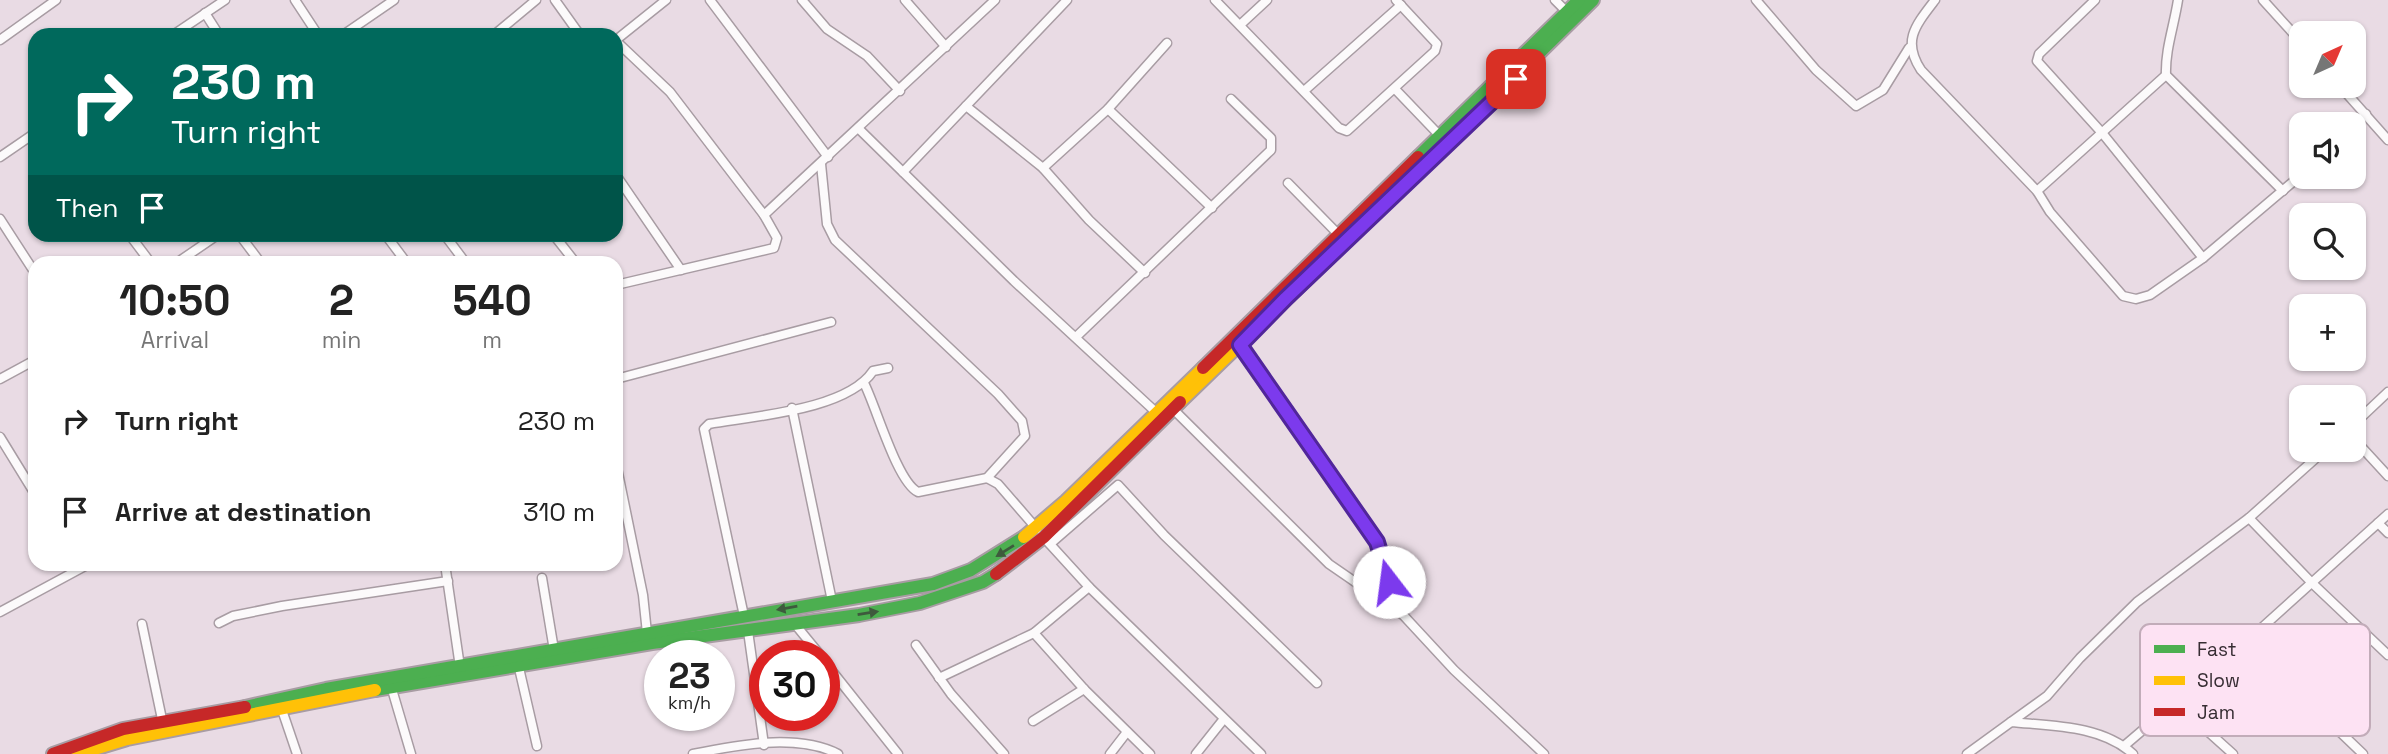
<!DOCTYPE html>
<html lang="en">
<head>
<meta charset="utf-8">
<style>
  body { margin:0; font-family:"Space Grotesk",sans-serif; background:#f2f2f2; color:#222; height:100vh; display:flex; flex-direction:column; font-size:26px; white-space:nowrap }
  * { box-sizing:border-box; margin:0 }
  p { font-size:23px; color:#767676 }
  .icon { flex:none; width:38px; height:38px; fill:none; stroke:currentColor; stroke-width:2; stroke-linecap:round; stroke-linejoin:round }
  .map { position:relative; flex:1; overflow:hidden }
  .details { position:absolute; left:28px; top:256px; width:595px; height:315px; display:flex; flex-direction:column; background:#fff; border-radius:21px; box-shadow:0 2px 5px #0004 }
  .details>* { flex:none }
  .top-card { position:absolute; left:28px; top:28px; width:595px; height:214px; border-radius:21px; box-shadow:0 2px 5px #0004; background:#00695c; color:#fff; overflow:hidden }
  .needle { width:46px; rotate:44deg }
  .controls { position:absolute; left:2289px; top:21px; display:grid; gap:14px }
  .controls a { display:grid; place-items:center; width:77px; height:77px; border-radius:14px; background:#fff; box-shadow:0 2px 5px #0004; font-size:35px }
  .speed { position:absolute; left:644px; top:640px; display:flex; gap:14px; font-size:35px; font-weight:700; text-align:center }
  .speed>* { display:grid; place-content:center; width:91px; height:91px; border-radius:50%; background:#fff; box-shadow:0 2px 5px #0004; line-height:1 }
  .speed small { font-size:18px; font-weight:400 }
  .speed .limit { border:10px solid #d22; background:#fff; color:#111 }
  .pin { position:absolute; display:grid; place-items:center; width:60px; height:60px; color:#fff; margin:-30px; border-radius:14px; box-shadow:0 4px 10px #0006 }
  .me { position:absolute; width:77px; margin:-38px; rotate:345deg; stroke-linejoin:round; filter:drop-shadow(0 0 5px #0008) }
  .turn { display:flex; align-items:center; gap:24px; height:147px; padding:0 28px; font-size:32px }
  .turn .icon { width:91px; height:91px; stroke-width:2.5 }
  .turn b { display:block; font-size:49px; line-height:60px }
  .then { display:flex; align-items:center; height:66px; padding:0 28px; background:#0003; gap:14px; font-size:26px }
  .eta { display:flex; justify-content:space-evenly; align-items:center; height:119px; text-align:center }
  .eta b { font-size:42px; font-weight:600; line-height:49px }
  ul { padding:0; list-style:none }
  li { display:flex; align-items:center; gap:21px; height:91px; padding:0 28px }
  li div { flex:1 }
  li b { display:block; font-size:26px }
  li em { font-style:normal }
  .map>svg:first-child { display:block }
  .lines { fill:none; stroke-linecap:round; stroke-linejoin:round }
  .street-casing { stroke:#a89ca3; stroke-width:11 }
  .fast-casing { stroke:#a89ca3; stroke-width:16 }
  .slow-casing { stroke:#a89ca3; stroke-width:16 }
  .jam-casing { stroke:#a89ca3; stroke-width:16 }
  .street { stroke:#fcfafb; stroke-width:8 }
  .fast { stroke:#4caf50; stroke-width:12 }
  .slow { stroke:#ffc107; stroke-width:12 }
  .jam { stroke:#c62828; stroke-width:12 }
  .oneway { fill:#3e5a3d }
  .route-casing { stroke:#51269a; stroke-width:18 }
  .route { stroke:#7c3aed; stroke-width:12 }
  .key { fill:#fde2f3; stroke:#c2acb9; stroke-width:2 }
  .key-label { font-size:19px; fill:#372d33 }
</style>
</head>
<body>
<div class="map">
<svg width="2388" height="754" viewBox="0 0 2388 754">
  <rect width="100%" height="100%" fill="#e9dbe4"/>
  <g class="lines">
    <defs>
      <g id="street">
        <path d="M 295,0 L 318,35"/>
        <path d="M 555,0 L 580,35"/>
        <path d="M 710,0 L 828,157"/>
        <path d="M 802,0 L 827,29 L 867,56 L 900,91"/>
        <path d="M 905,0 L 946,47"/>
        <path d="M 1215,0 L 1339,128 L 1347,131 L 1435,51 L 1437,44 L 1396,0"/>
        <path d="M 1555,0 L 1567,12"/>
        <path d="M 1756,0 L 1816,70 L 1856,106 L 1883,90 L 1909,48"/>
        <path d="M 1935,0 C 1915,26 1902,41 1921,70 L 2037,191 L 2050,212 L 2123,296 L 2136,299 L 2150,295 L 2203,258 L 2301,175"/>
        <path d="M 2095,0 L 2039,54 L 2037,61 L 2103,134 L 2203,258"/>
        <path d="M 2178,0 C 2174,26 2165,50 2166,75 L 2283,191"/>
        <path d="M 2263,0 L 2301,42"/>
        <path d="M 205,13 L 219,35"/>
        <path d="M 1240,25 L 1267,0"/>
        <path d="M 173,35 L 225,0"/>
        <path d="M 343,35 L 394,0"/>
        <path d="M 494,35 L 536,0"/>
        <path d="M 0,40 L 56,0"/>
        <path d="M 616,40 L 666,0"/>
        <path d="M 616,41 L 670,92 L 764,215 L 777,238 L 774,248 L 616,285"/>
        <path d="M 2340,86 L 2388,140"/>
        <path d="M 1395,89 L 1441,137"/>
        <path d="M 1304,91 L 1401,5"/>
        <path d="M 966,106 L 1067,0"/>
        <path d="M 1108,109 L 1212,208"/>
        <path d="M 2354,126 L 2366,114"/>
        <path d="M 859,129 L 1014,281 L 1158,414"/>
        <path d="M 0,157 L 35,133"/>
        <path d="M 821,164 L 827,224 L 835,240 L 998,394 L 1022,421 L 1025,436 L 987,478 L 918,492 C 897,482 876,406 864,383"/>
        <path d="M 1043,168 L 1108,109 L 1167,43"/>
        <path d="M 903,172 L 966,106 L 1043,168 L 1089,220 L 1145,273"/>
        <path d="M 616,175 L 681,270"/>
        <path d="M 1288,183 L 1339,235"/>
        <path d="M 2037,191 L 2166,75"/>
        <path d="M 764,215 L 995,0"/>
        <path d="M 0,219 L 35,273"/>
        <path d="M 129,234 L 150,262"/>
        <path d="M 239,234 L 260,262"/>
        <path d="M 385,234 L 406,262"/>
        <path d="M 444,234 L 465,262"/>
        <path d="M 553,234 L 575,262"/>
        <path d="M 178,262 L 219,234"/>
        <path d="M 1077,336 L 1271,150 L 1271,138 L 1231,99"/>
        <path d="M 1240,346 L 1377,542 L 1395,599 L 1404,616 L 1454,670 L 1544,754"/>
        <path d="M 0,379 L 35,360"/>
        <path d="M 616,379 L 831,322"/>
        <path d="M 792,408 L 832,601"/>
        <path d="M 1174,410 L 1329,564 L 1403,615"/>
        <path d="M 2354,424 L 2388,392"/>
        <path d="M 0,437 L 35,494"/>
        <path d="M 2354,439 L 2388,476"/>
        <path d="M 616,463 L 643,595 L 647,633"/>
        <path d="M 987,478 L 998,484 L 1037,529"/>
        <path d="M 2249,518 L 2312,583 L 2388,655"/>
        <path d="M 2378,523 L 2388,533"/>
        <path d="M 1048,542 L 1089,587 L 1261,754"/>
        <path d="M 1050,544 L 1118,485 L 1164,535 L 1317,683"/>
        <path d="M 445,564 L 460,667"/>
        <path d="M 542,578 L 554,650"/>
        <path d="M 0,612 L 87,565"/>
        <path d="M 744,616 L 704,429 L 709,424 C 754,416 847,410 873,371 L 888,368"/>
        <path d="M 219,623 L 233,616 L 282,606 L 448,581"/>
        <path d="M 794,623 L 821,656"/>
        <path d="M 142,624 L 163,724"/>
        <path d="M 748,631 L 764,745"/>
        <path d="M 1034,633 L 1084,689 L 1150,754"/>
        <path d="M 2246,642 L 2363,754"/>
        <path d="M 916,645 L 951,694 L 1004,754"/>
        <path d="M 824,661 L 898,754"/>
        <path d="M 519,668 L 537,746"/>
        <path d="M 939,678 L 1034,633 L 1089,587"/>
        <path d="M 391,686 L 411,754"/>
        <path d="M 2174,701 L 2233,754"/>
        <path d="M 281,707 L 297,754"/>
        <path d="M 1033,721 L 1084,689"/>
        <path d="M 2011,722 L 2047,696 L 2080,658 L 2137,602 L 2249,518 L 2325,450"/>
        <path d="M 2124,746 L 2246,642 L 2388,514"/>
        <path d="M 693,754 C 736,745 797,733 838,754"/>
        <path d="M 1110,754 L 1127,732"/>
        <path d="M 1196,754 L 1223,720"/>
        <path d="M 1967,754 L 2011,722 C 2051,726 2101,725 2133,754"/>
      </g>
      <g id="fast">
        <path d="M 1462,129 L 1593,0"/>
        <path d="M 1418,157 L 1579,0"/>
        <path d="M 375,690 L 652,643 L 859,615 L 920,603 L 983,582 L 996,574"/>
        <path d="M 245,707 L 326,689 L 933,584 L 971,570 L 1024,537"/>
      </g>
      <g id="slow">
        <path d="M 1180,402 L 1462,129"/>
        <path d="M 1024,537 L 1066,501 L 1203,368"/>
        <path d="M 78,754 L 127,739 L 375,690"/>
      </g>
      <g id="jam">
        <path d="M 1203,368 L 1418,157"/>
        <path d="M 996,574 L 1044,537 L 1180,402"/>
        <path d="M 53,754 L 123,729 L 245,707"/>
      </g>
    </defs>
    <!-- street casing -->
    <use href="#street" class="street-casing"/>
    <!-- fast casing -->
    <use href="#fast" class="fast-casing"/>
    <!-- slow casing -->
    <use href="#slow" class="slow-casing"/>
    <!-- jam casing -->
    <use href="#jam" class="jam-casing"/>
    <!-- street -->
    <use href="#street" class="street"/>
    <!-- fast -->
    <use href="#fast" class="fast"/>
    <!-- slow -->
    <use href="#slow" class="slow"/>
    <!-- jam -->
    <use href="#jam" class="jam"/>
  </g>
  <!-- one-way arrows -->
  <defs><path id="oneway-solid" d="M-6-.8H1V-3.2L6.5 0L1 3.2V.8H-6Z" transform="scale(1.75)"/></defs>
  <g class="oneway">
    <use href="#oneway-solid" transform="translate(1005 551) rotate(148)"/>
    <use href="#oneway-solid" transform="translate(787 608) rotate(170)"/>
    <use href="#oneway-solid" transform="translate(868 613) rotate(-9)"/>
  </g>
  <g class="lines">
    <defs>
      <path id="route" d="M 1389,582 L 1377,542 L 1240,345 L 1286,298 L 1516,79"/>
    </defs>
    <!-- route casing -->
    <use href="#route" class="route-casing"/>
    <!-- route -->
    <use href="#route" class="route"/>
  </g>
  <!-- legend -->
  <rect x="2140" y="624" width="230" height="112" rx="10" class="key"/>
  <rect x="2154" y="645" width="31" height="8" fill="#4caf50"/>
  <rect x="2154" y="676" width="31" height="9" fill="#ffc107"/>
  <rect x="2154" y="708" width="31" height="8" fill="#c62828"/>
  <g class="key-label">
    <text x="2197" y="656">Fast</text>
    <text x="2197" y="687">Slow</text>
    <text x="2197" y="719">Jam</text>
  </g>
</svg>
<div class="controls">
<a><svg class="needle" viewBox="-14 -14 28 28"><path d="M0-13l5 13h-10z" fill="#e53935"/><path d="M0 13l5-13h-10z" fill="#767676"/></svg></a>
<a><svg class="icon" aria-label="sound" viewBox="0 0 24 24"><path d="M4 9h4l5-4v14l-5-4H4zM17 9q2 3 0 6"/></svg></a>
<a><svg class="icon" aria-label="search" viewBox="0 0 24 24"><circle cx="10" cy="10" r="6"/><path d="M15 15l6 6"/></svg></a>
<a>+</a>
<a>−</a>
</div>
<div class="speed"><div>23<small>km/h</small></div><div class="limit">30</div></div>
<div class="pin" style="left:1516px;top:79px;background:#d93025"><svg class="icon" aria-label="arrive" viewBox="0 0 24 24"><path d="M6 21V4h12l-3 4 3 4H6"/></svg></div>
<svg class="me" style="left:1389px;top:582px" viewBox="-20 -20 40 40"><circle r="19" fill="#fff"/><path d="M0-13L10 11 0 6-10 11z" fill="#7c3aed"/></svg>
<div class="top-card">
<div class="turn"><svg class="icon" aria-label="right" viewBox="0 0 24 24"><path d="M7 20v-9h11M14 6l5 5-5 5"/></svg><div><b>230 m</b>Turn right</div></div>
<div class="then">Then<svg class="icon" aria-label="arrive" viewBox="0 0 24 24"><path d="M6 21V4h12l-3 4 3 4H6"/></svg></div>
</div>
<section class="details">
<div class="eta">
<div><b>10:50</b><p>Arrival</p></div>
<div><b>2</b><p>min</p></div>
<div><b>540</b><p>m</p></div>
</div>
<ul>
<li><svg class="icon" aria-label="right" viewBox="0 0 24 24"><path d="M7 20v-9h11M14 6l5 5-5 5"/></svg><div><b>Turn right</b></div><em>230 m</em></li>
<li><svg class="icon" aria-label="arrive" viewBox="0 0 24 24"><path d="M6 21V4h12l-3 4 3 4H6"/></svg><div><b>Arrive at destination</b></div><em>310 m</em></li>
</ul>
</section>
</div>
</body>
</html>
